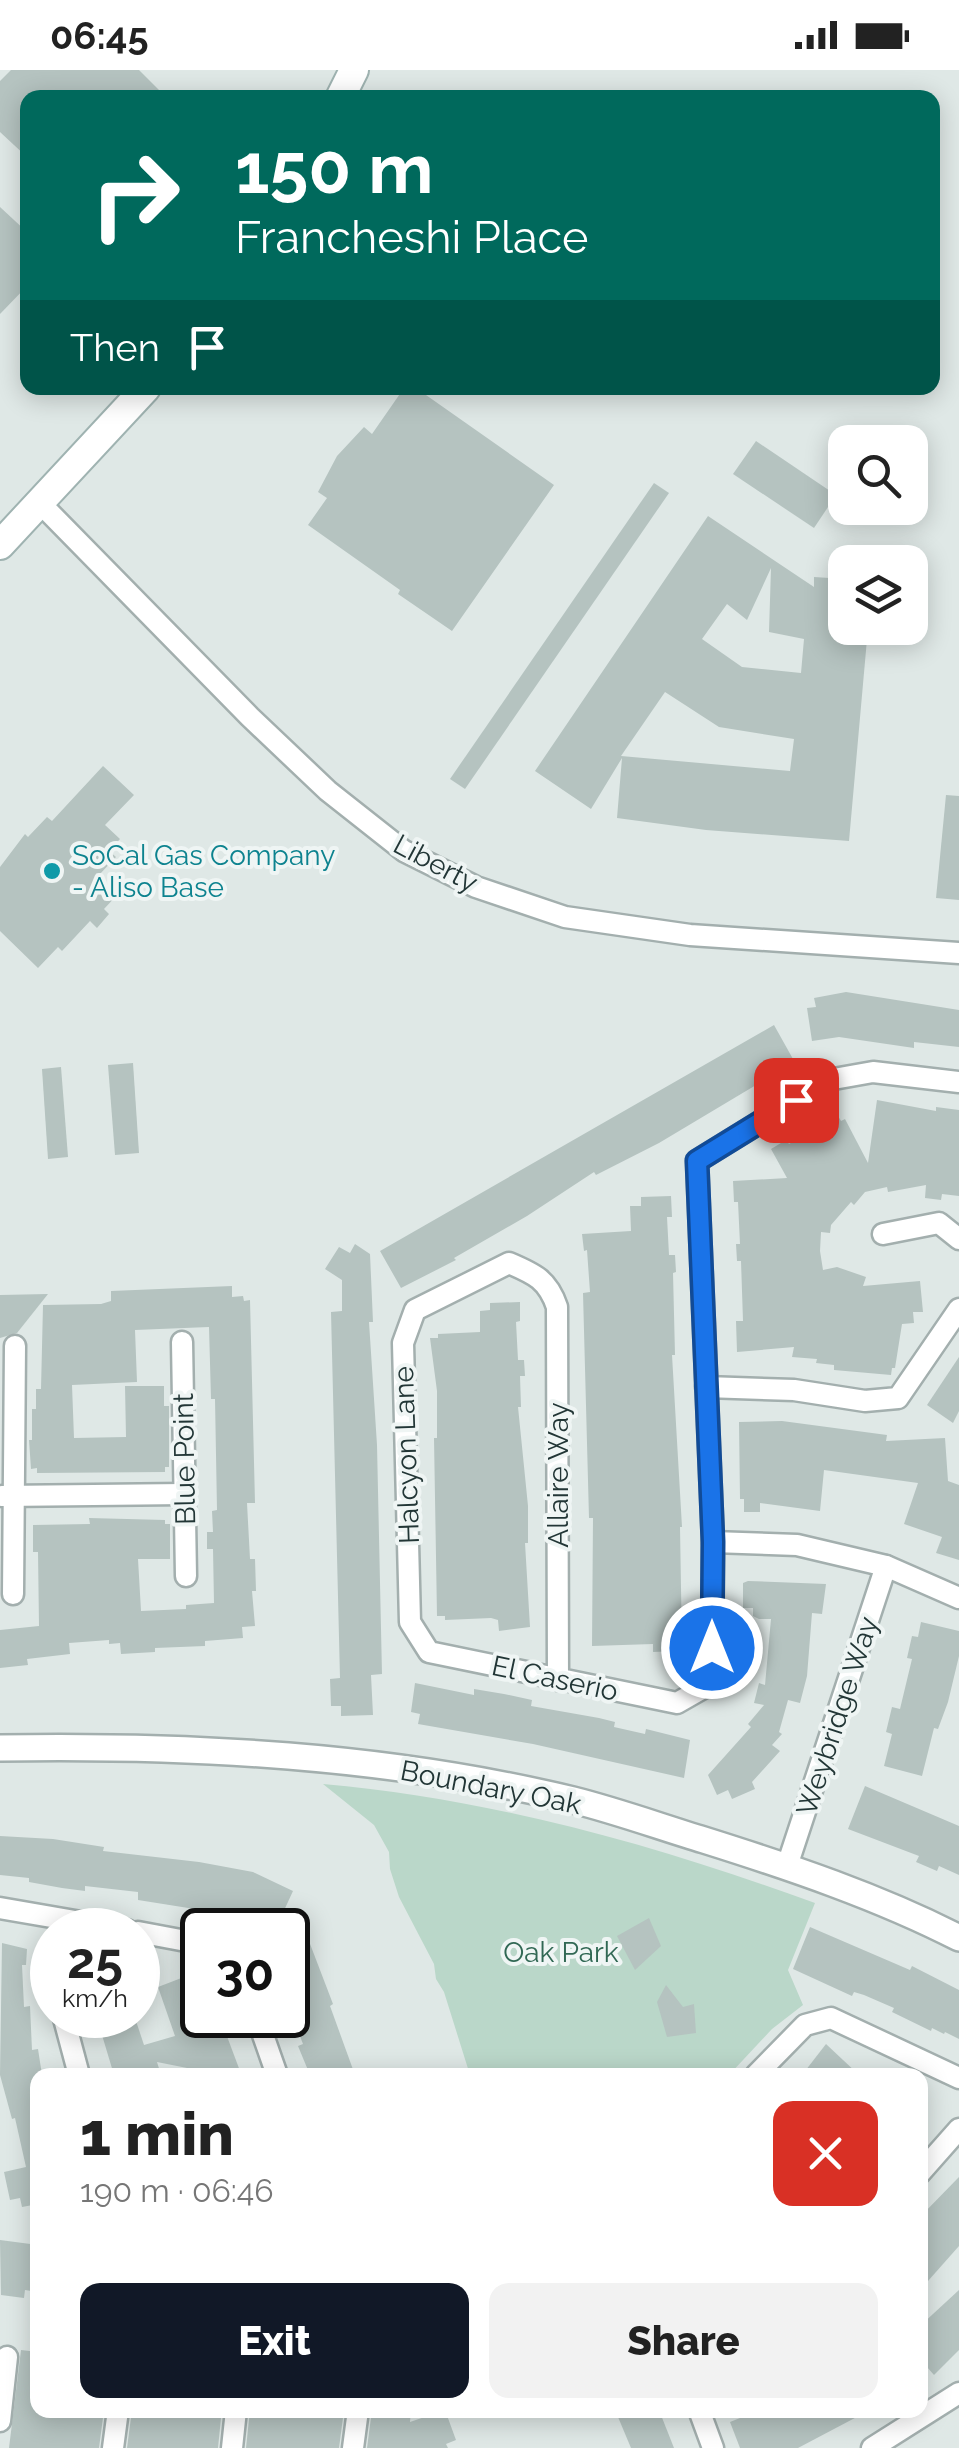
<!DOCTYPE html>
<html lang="en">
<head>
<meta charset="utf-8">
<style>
  body { margin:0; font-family:Raleway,sans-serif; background:#f2f2f2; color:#222; height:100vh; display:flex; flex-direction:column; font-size:38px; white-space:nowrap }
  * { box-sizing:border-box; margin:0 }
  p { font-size:32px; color:#767676 }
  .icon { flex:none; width:55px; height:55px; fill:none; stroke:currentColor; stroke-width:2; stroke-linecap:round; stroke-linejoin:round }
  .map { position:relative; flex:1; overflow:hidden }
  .drawer { position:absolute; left:30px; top:1998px; width:898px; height:350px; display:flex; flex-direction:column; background:#fff; border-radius:20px; box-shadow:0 5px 25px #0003 }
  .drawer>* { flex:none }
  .hud { position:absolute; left:20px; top:20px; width:920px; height:305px; border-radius:20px; box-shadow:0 5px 25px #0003; background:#00695c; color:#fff; overflow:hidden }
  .tools { position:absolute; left:828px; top:355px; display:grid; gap:20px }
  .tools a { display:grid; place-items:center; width:100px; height:100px; border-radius:20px; background:#fff; box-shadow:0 5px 25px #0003; font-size:50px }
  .speed { position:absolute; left:30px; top:1838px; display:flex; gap:20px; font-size:50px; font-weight:700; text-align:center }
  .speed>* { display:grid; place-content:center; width:130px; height:130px; border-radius:50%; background:#fff; box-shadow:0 5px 25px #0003; line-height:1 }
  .speed small { font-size:25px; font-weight:400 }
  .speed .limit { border:5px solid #111; border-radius:15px; background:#fff; color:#111 }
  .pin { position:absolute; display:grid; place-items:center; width:85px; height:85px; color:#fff; margin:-42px; border-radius:20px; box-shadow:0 5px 15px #0006 }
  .me { position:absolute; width:110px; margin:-55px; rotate:0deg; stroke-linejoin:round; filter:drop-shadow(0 0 8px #0008) }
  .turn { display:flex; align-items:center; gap:35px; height:210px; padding:0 50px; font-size:45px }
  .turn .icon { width:130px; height:130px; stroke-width:2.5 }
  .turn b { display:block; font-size:70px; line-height:85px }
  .then { display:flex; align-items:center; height:95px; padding:0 50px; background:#0003; gap:20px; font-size:38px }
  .round { display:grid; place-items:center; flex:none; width:105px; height:105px; border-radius:20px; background:#f2f2f2 }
  .overview { display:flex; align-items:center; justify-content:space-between; height:170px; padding:0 50px }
  h1 { font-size:60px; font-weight:800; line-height:75px }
  .primary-button { display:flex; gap:20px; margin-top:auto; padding:20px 50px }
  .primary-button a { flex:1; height:115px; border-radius:20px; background:#111827; color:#fff; font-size:40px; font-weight:800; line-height:115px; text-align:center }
  .primary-button a+a { background:#f2f2f2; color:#222 }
  .status { display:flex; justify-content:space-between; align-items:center; height:70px; padding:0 50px; background:#fff; direction:ltr }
  .status svg { height:28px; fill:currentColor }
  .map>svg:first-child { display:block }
  .green { fill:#bad7c9 }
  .building { fill:#b5c3c0; fill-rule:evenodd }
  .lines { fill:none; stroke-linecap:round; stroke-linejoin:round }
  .minor-casing { stroke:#a3afae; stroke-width:25 }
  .tertiary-casing { stroke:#a3afae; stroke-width:30 }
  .secondary-casing { stroke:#9fb3b1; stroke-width:32 }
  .minor { stroke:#fff; stroke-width:20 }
  .tertiary { stroke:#fff; stroke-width:25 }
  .secondary { stroke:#fff; stroke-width:28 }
  .route-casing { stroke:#114b97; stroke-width:25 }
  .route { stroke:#1a73e8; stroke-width:18 }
  .culture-dot { fill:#0f9aa8; stroke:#eff5f4; stroke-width:4 }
  .labels { text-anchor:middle; stroke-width:8; stroke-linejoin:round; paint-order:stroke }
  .culture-label { font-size:28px; fill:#0d838f; stroke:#eff5f4; text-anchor:start }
  .street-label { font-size:28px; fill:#223636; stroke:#eff5f4 }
  .park-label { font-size:28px; fill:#316854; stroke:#eff5f4 }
</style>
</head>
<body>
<div class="status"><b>06:45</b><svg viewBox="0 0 49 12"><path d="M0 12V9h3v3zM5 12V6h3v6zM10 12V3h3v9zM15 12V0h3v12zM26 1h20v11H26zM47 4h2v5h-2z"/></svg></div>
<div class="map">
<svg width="959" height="2378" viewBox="0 0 959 2378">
  <rect width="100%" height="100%" fill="#dfe8e6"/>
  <!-- green -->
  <path class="green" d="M 323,1714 C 492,1729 656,1775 815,1833 L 788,1900 L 803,1935 L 772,1959 L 729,2005 L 470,2005 L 444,1922 L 436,1909 L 434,1894 L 399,1827 L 390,1799 L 389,1782 L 374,1755 Z"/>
  <!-- building -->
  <g class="building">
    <path d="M 11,0 L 139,0 L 167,28 L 28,28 L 28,88 L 0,62 L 0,11 Z"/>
    <path d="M 0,137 L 28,163 L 28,215 L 0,244 Z"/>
    <path d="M 404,318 L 416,318 L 554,415 L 452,561 L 398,524 L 400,520 L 308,455 L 327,428 L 318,422 L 337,386 L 364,357 L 372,364 Z"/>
    <path d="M 756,371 L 836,425 L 814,458 L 733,404 Z"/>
    <path d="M 654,413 L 669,423 L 465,719 L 450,709 Z"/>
    <path d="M 708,446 L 814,517 L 814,507 L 845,509 L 845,558 L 868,558 L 849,771 L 706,760 L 617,748 L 622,688 L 591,739 L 535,701 ZM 771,498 L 769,562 L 804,569 L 801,603 L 742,597 L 702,569 L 727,534 L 747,550 ZM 665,622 L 719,657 L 794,669 L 790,701 L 621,686 Z"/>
    <path d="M 103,696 L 134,725 L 105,755 L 120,769 L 109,781 L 116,787 L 99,805 L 118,824 L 104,839 L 109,844 L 97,858 L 90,851 L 62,881 L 58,877 L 38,898 L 0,861 L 0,797 L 25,764 L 28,767 L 47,747 L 52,751 Z"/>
    <path d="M 946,725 L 959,726 L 959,830 L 936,828 Z"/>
    <path d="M 846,922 L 959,940 L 959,977 L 914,972 L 914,978 L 839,967 L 812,971 L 807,938 L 816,937 L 814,928 Z"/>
    <path d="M 774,955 L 793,989 L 778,997 L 781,1003 L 767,1011 L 766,1009 L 659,1073 L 596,1105 L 594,1102 L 527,1146 L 454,1188 L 456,1190 L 401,1218 L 380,1181 Z"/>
    <path d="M 133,993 L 139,1083 L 115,1085 L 108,995 Z"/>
    <path d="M 61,997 L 68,1087 L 48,1089 L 42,999 Z"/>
    <path d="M 827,1027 L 841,1051 L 845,1049 L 868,1093 L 877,1030 L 936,1041 L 936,1037 L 959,1040 L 959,1126 L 942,1124 L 941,1130 L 925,1128 L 926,1115 L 888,1122 L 887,1117 L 865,1122 L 854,1135 L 851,1132 L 831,1155 L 830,1163 L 821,1162 L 820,1181 L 823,1200 L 837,1197 L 866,1207 L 863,1216 L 920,1211 L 923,1242 L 913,1242 L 914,1253 L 902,1254 L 895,1298 L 892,1298 L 891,1305 L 834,1300 L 834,1295 L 816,1293 L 817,1289 L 792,1287 L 794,1277 L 737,1282 L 736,1251 L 743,1251 L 741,1191 L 737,1191 L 736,1174 L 740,1174 L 738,1132 L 734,1132 L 733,1111 L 787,1108 L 771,1079 L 786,1070 L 789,1074 L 826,1054 L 822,1030 Z"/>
    <path d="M 671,1126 L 672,1147 L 667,1147 L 669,1185 L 675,1185 L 676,1202 L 673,1203 L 675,1285 L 672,1285 L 682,1457 L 680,1457 L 682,1578 L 677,1578 L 677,1581 L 653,1582 L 653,1574 L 592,1576 L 593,1448 L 589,1448 L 583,1223 L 590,1222 L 587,1180 L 584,1181 L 582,1164 L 631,1161 L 630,1136 L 641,1136 L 641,1127 Z"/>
    <path d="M 355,1174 L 370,1184 L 373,1252 L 369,1252 L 377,1375 L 382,1604 L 371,1605 L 373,1645 L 341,1646 L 341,1636 L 331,1636 L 330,1609 L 340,1608 L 331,1242 L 342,1241 L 342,1210 L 325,1199 L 339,1177 L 350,1183 Z"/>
    <path d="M 232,1216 L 232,1227 L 243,1226 L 244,1231 L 250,1230 L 255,1433 L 247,1433 L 250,1489 L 255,1489 L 256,1521 L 252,1521 L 255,1556 L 242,1557 L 243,1568 L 205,1571 L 205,1576 L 155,1578 L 155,1582 L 121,1584 L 120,1573 L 109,1574 L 109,1570 L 69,1573 L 70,1584 L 27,1589 L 28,1595 L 0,1598 L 0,1560 L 39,1556 L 38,1482 L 33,1482 L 33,1455 L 90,1454 L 89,1448 L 165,1450 L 165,1454 L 170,1454 L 170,1489 L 138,1489 L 141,1541 L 186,1539 L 186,1535 L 214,1533 L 213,1479 L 207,1479 L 207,1462 L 213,1462 L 212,1441 L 217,1440 L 215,1329 L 211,1329 L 209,1257 L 135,1260 L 137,1312 L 72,1315 L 74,1368 L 126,1367 L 125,1316 L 164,1316 L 164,1336 L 169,1336 L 169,1397 L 165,1397 L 165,1402 L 37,1403 L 37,1398 L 31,1399 L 29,1370 L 32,1370 L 32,1339 L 36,1339 L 36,1319 L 41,1319 L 43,1235 L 101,1234 L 111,1231 L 111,1221 Z"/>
    <path d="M 48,1224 L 17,1263 L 0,1268 L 0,1225 Z"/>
    <path d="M 520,1232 L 520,1251 L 516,1252 L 518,1290 L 524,1290 L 525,1306 L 520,1306 L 521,1337 L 518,1337 L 528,1436 L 528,1473 L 525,1473 L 530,1557 L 499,1561 L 498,1550 L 491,1548 L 445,1550 L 445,1546 L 437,1546 L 434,1368 L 437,1368 L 437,1321 L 430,1268 L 438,1268 L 438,1264 L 480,1262 L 480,1241 L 490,1240 L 490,1233 Z"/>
    <path d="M 959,1287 L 959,1341 L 953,1353 L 927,1335 Z"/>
    <path d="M 782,1351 L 887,1365 L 886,1371 L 945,1368 L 948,1411 L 959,1415 L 959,1490 L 936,1483 L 942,1467 L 904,1454 L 918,1413 L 824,1400 L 820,1441 L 760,1433 L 760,1442 L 744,1442 L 744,1429 L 740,1429 L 739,1352 Z"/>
    <path d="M 748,1511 L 826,1514 L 822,1544 L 812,1543 L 807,1606 L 800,1633 L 788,1630 L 779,1662 L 782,1664 L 772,1675 L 780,1681 L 752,1712 L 755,1719 L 732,1729 L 728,1720 L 717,1725 L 708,1705 L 751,1657 L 748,1654 L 764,1635 L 754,1633 L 759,1613 L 765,1615 L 771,1549 L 759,1549 L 753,1546 L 753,1538 L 743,1538 L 743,1513 Z"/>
    <path d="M 921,1552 L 959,1561 L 959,1586 L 948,1632 L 938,1659 L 934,1658 L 922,1706 L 884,1696 L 892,1664 L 886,1662 L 892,1637 L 900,1639 L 912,1589 L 907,1588 L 912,1566 L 918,1567 Z"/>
    <path d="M 415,1613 L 474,1625 L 474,1619 L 504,1624 L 532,1630 L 531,1636 L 599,1648 L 615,1652 L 614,1657 L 645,1664 L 646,1659 L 690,1670 L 684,1708 L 533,1674 L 418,1654 L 420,1644 L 411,1642 Z"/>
    <path d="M 865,1716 L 959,1756 L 959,1805 L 939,1796 L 937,1801 L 916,1792 L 919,1786 L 848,1759 Z"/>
    <path d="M 0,1766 L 53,1769 L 104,1777 L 103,1781 L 199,1792 L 253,1802 L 293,1821 L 275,1860 L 267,1860 L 256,1854 L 258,1849 L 138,1830 L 138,1822 L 85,1816 L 85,1821 L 62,1818 L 29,1812 L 29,1808 L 0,1805 Z"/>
    <path d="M 649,1848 L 661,1876 L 635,1900 L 617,1866 Z"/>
    <path d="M 810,1857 L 910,1900 L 912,1896 L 959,1920 L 959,1969 L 945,1962 L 944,1964 L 932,1958 L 931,1961 L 892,1942 L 894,1938 L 864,1925 L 854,1922 L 852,1926 L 793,1899 Z"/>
    <path d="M 307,1866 L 333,1934 L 330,1936 L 355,2005 L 310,2005 L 298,1976 L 303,1974 L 288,1935 L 288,1874 Z"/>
    <path d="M 2,1873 L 27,1879 L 26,1895 L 22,1895 L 24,1937 L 30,1936 L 32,1980 L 38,1979 L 42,2005 L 38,2005 L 38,2134 L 22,2137 L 20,2128 L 10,2130 L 4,2102 L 26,2097 L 15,2048 L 12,2049 L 0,2005 Z"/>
    <path d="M 184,1907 L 185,1910 L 193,1907 L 202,1932 L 202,1945 L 219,1945 L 240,2001 L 227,2005 L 194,2005 L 192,1999 L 157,1992 L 161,2005 L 114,2005 L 96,1945 L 134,1945 L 144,1975 L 175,1966 L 158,1917 Z"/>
    <path d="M 666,1915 L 683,1937 L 694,1934 L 696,1963 L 667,1967 L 657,1932 Z"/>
    <path d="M 826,1974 L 859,2005 L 802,2005 Z"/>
    <path d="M 959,2107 L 959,2176 L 920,2220 L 920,2147 Z"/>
    <path d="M 0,2170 L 38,2175 L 38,2222 L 25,2220 L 24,2228 L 1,2225 Z"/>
    <path d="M 959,2220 L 959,2280 L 934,2305 L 920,2289 L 920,2256 Z"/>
    <path d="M 21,2280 L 38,2282 L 38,2340 L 104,2340 L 99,2378 L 9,2378 Z"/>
    <path d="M 132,2340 L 216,2340 L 214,2347 L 221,2348 L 218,2378 L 127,2378 Z"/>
    <path d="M 250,2340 L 344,2340 L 339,2378 L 246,2378 Z"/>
    <path d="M 372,2340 L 411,2340 L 410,2352 L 445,2340 L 456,2370 L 446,2374 L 448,2378 L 367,2378 Z"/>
    <path d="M 636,2340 L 659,2340 L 674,2378 L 631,2378 L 618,2347 Z"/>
    <path d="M 760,2340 L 870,2340 L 798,2378 L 740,2378 L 730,2352 Z"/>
  </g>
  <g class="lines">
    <defs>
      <g id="minor">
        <path d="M 41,434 L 250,647 L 328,721 L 404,781 L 476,817 L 565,847 L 690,865 L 959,883"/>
        <path d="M 883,1164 L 939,1153 L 959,1169"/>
        <path d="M 182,1272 L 186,1506"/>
        <path d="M 706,1317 L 794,1320 L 865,1331 L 898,1328 L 959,1239"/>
        <path d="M 2,1426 L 185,1424"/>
        <path d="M 713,1472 L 797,1475 L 886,1496 L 959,1528"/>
        <path d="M 13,1524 L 15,1276"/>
        <path d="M 558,1610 L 557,1237 C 548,1210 535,1204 509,1193 L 415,1240 L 403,1273 L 410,1552 L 429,1582 L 677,1633 L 712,1613 L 713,1472 L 697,1091 L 828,1010 L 873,1002 L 959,1012"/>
        <path d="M 787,1796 L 886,1496"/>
        <path d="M 0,1838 L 127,1860"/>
        <path d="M 138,1862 L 202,1874"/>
        <path d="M 63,1945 L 79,2005"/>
        <path d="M 256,1945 L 277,2005"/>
        <path d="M 756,2005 L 805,1955 L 831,1948 L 959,2008"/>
        <path d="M 920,2103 L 959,2059"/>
        <path d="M 699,2340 L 713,2378"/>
        <path d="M 0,2351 L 7,2287"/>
        <path d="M 113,2378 L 118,2340"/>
        <path d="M 232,2378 L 236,2340"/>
        <path d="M 353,2378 L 358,2340"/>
        <path d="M 872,2378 L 959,2323"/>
      </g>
      <path id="tertiary" d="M 0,1678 C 192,1675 386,1685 573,1730 C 617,1741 661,1757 704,1770 C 790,1797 879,1827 959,1868"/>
      <g id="secondary">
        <path d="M 340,28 L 354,0"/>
        <path d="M 0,475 L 146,318"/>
      </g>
    </defs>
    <!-- minor casing -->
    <use href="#minor" class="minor-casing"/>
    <!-- tertiary casing -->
    <use href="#tertiary" class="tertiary-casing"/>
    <!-- secondary casing -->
    <use href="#secondary" class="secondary-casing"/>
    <!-- minor -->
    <use href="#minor" class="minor"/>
    <!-- tertiary -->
    <use href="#tertiary" class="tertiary"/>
    <!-- secondary -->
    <use href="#secondary" class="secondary"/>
  </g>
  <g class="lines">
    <defs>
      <path id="route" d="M 712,1578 L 713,1472 L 697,1091 L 796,1030"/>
    </defs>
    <!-- route casing -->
    <use href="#route" class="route-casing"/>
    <!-- route -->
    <use href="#route" class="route"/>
  </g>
  <!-- markers -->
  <circle class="culture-dot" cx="52" cy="801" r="10"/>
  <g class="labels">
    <!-- culture labels -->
    <g class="culture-label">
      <text x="72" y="795">SoCal Gas Company<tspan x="72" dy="32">- Aliso Base</tspan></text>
    </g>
    <!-- street labels -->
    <g class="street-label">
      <text transform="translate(436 793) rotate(28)" y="10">Liberty</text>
      <text transform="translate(406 1385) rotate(-92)" y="10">Halcyon Lane</text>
      <text transform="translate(184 1389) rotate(-91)" y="10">Blue Point</text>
      <text transform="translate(558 1405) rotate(-90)" y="10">Allaire Way</text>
      <text transform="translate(555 1608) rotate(12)" y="10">El Caserio</text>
      <text transform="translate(837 1646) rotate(-72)" y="10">Weybridge Way</text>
      <text transform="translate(491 1717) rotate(11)" y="10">Boundary Oak</text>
    </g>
    <!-- park labels -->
    <g class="park-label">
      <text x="561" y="1892">Oak Park</text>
    </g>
  </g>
</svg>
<div class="tools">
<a><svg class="icon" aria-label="search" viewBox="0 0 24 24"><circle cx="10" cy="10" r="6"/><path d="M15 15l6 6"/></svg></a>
<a><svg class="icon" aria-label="layers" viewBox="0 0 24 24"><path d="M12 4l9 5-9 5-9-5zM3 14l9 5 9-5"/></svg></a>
</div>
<div class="speed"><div>25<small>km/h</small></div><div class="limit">30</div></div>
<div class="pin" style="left:796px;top:1030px;background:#d93025"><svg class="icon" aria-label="arrive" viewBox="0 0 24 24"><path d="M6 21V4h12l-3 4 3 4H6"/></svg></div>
<svg class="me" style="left:712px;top:1578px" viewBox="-20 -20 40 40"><circle r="17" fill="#1a73e8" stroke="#fff" stroke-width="3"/><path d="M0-11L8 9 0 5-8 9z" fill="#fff"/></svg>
<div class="hud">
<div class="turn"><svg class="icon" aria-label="right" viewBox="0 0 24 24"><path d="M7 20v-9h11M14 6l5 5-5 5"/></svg><div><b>150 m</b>Francheshi Place</div></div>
<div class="then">Then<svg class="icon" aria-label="arrive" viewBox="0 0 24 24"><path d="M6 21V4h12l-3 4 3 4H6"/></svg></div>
</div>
<section class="drawer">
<div class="overview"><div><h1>1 min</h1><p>190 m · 06:46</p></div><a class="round" style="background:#d93025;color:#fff"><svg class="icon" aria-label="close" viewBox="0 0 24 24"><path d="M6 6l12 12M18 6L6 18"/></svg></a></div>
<div class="primary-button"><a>Exit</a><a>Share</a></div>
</section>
</div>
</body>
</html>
